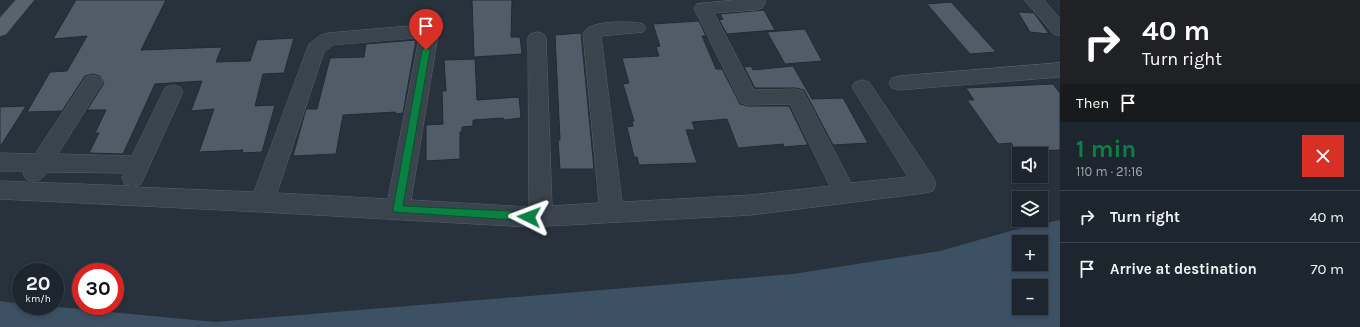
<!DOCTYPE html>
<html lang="en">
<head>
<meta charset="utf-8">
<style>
  body { margin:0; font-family:Karla,sans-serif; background:#2a323a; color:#f1f3f6; height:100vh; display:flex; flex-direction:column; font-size:15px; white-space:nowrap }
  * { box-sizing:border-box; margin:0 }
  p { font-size:13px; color:#a0a5aa }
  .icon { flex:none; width:22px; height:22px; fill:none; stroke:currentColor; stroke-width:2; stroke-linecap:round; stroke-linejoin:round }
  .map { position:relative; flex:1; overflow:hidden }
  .drawer { display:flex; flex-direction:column; background:#1d262e; width:300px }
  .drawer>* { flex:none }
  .guide { background:#202124; color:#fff; overflow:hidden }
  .controls { position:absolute; left:1012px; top:147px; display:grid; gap:8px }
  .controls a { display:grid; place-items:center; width:36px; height:36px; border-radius:0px; background:#1d262e; box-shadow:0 2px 6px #0003,0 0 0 1px #3b434a; font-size:20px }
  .speed { position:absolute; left:12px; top:263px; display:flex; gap:8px; font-size:20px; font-weight:700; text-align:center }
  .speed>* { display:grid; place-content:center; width:52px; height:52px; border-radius:50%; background:#1d262e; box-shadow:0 2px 6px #0003,0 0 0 1px #3b434a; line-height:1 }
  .speed small { font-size:10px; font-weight:400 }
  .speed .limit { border:6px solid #d22; background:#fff; color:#111 }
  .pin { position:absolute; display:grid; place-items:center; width:34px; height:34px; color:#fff; margin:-41px -17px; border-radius:50% 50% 50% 0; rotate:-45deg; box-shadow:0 0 4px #0007 }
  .pin .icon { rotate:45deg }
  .me { position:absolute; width:44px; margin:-22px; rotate:273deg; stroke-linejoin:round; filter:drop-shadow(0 0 3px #0008) }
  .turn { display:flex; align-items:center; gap:14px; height:84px; padding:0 16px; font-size:18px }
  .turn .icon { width:52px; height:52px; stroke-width:2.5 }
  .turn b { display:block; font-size:28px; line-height:34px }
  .then { display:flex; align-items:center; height:38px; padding:0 16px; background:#0003; gap:8px; font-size:15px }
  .round { display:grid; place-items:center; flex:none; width:42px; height:42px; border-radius:0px; background:#2a323a }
  .head { display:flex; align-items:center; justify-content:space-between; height:68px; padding:0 16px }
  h1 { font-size:24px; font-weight:700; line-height:30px; color:#0b8043 }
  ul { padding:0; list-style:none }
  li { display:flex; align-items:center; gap:12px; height:52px; padding:0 16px; border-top:1px solid #3b434a }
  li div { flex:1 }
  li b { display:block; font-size:15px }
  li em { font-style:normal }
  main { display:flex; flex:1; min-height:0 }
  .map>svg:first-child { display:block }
  .water { fill:#3d5165; fill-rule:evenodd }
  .building { fill:#505d68; stroke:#212b35 }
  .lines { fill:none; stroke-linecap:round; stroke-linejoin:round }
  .minor-casing { stroke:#58626b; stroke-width:1 }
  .major-casing { stroke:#444d57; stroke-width:1 }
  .minor { fill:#3a444d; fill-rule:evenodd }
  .major { fill:#59636d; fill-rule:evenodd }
  .route { fill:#0b8043; stroke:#07532c }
</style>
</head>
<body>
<main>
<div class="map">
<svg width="1060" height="327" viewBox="0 0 1060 327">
  <rect width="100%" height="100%" fill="#27323d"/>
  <!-- water -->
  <path class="water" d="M 1060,220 L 1060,327 L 0,327 L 0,301 L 21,304 L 21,306 L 47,306 L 215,322 L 793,274 L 940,251 L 1014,230 ZM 1019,242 L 1041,242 L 1041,264 L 1019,264 ZM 1019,286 L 1041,286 L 1041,308 L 1019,308 Z"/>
  <!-- building -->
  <g class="building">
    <path d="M 76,0 L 166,0 L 141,50 L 222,47 L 216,62 L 250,61 L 257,40 L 294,38 L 284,73 L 263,74 L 255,106 L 275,105 L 262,152 L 242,153 L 243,150 L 199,152 L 214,109 L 191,111 L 202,81 L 155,84 L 123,154 L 89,153 L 99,133 L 95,133 L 106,110 L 87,110 L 104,83 L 100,76 L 93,74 L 85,76 L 62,111 L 27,112 L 50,72 L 67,71 L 87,36 L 53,39 Z"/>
    <path d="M 472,0 L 512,0 L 511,37 L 520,37 L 522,54 L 474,57 Z"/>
    <path d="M 951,2 L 996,52 L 970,54 L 927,4 Z"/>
    <path d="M 764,10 L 775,30 L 727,34 L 719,20 L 723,19 L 720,14 Z"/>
    <path d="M 1018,12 L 1034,13 L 1049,34 L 1030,32 Z"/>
    <path d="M 699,21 L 706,36 L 702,36 L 716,69 L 722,69 L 740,104 L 748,106 L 789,106 L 808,145 L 784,147 L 783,144 L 738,148 L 727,119 L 692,122 L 695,130 L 686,130 L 697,163 L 639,165 L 637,157 L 634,157 L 627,127 L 633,126 L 632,121 L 634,121 L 623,84 L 629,83 L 622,58 L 659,56 L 656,47 L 660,46 L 653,24 Z"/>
    <path d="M 805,29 L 822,61 L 785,64 L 767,32 Z"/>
    <path d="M 581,33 L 594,169 L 560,169 L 558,140 L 560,140 L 555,35 Z"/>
    <path d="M 416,40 L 403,113 L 396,114 L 396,112 L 343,115 L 336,154 L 293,156 L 306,109 L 317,109 L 330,58 L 364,57 L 366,44 Z"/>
    <path d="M 475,59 L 477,100 L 519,97 L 521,118 L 504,120 L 503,118 L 473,120 L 473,126 L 462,127 L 462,132 L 460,132 L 460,159 L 426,161 L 426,125 L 443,124 L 442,91 L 446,91 L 444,60 Z"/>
    <path d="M 751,66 L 753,70 L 793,66 L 812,99 L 843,98 L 868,143 L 833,145 L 804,90 L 796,88 L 755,88 L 744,67 Z"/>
    <path d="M 1053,84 L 1060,93 L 1060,150 L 1017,152 L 1011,143 L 998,144 L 967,100 L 974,100 L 966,88 Z"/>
    <path d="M 26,106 L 0,147 L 0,107 Z"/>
  </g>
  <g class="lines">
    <defs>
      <g id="minor">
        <path d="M 735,0 L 765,0 L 765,4 L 762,8 L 756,10 L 714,13 L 754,90 L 796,89 L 803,91 L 851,183 L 908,177 L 852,87 L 855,82 L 862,80 L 869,82 L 933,177 L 936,184 L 933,191 L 925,193 L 751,215 L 529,227 L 262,212 L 0,199 L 0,181 L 131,186 L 125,184 L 122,178 L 124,173 L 47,172 C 41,181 36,183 26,179 L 23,173 L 24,171 L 0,171 L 0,153 L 35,154 L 86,77 L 93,75 L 100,77 L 103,82 L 58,154 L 132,156 L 163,92 L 166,87 L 173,85 L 180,87 L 183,92 L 141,184 L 134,187 L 254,192 L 309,44 L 321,35 L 328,33 L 421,25 L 435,31 L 438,35 L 411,200 L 529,207 L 528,38 L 530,34 L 537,32 L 544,34 L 546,38 L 552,206 L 599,203 L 583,34 C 585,30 588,27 592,26 C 603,21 633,21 643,24 L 646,28 L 643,32 L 601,36 L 622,202 L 751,195 L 830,186 L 790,104 L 748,105 L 741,103 L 738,98 L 694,8 L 697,4 ZM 419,38 L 388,199 L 277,193 L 324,52 L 333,45 Z"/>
        <path d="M 1025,0 L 1044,0 L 1060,19 L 1060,36 L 1054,34 Z"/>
        <path d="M 1060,63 L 1060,77 L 899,90 L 892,88 L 889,83 L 892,78 L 899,76 Z"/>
      </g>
      <path id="major" d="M 16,0 L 34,0 L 6,34 L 0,36 L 0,18 Z"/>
    </defs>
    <!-- minor casing -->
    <use href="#minor" class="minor-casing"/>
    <!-- major casing -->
    <use href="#major" class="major-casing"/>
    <!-- minor -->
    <use href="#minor" class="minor"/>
    <!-- major -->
    <use href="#major" class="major"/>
  </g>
  <!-- route -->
  <path class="route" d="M 426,47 L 430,50 L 403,206 L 529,212 L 532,214 L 533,217 L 532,220 L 529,221 L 394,212 L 393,209 L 422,50 Z"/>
</svg>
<div class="controls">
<a><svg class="icon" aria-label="sound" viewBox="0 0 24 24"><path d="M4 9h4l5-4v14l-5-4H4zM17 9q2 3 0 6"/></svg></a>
<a><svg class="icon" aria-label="layers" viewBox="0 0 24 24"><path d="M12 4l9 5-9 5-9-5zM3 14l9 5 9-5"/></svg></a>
<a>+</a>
<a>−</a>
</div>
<div class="speed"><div>20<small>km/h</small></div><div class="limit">30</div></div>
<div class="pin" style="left:426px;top:50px;background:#d93025"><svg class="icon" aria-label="arrive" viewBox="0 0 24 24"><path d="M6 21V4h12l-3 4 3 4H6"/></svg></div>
<svg class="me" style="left:529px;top:217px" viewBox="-20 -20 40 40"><path d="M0-17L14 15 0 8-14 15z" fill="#0b8043" stroke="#fff" stroke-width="4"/></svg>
</div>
<section class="drawer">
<div class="guide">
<div class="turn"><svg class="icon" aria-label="right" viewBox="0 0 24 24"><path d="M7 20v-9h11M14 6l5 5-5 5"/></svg><div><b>40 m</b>Turn right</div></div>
<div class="then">Then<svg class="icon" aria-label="arrive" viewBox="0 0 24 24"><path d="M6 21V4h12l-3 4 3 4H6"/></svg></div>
</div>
<div class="head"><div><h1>1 min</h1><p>110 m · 21:16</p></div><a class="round" style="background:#d93025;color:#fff"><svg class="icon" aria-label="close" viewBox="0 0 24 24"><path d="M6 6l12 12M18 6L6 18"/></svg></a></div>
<ul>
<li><svg class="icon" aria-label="right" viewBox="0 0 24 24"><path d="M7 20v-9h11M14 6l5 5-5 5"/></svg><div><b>Turn right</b></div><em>40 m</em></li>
<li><svg class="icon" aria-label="arrive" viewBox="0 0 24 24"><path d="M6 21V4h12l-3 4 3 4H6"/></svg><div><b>Arrive at destination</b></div><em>70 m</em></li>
</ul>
</section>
</main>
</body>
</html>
